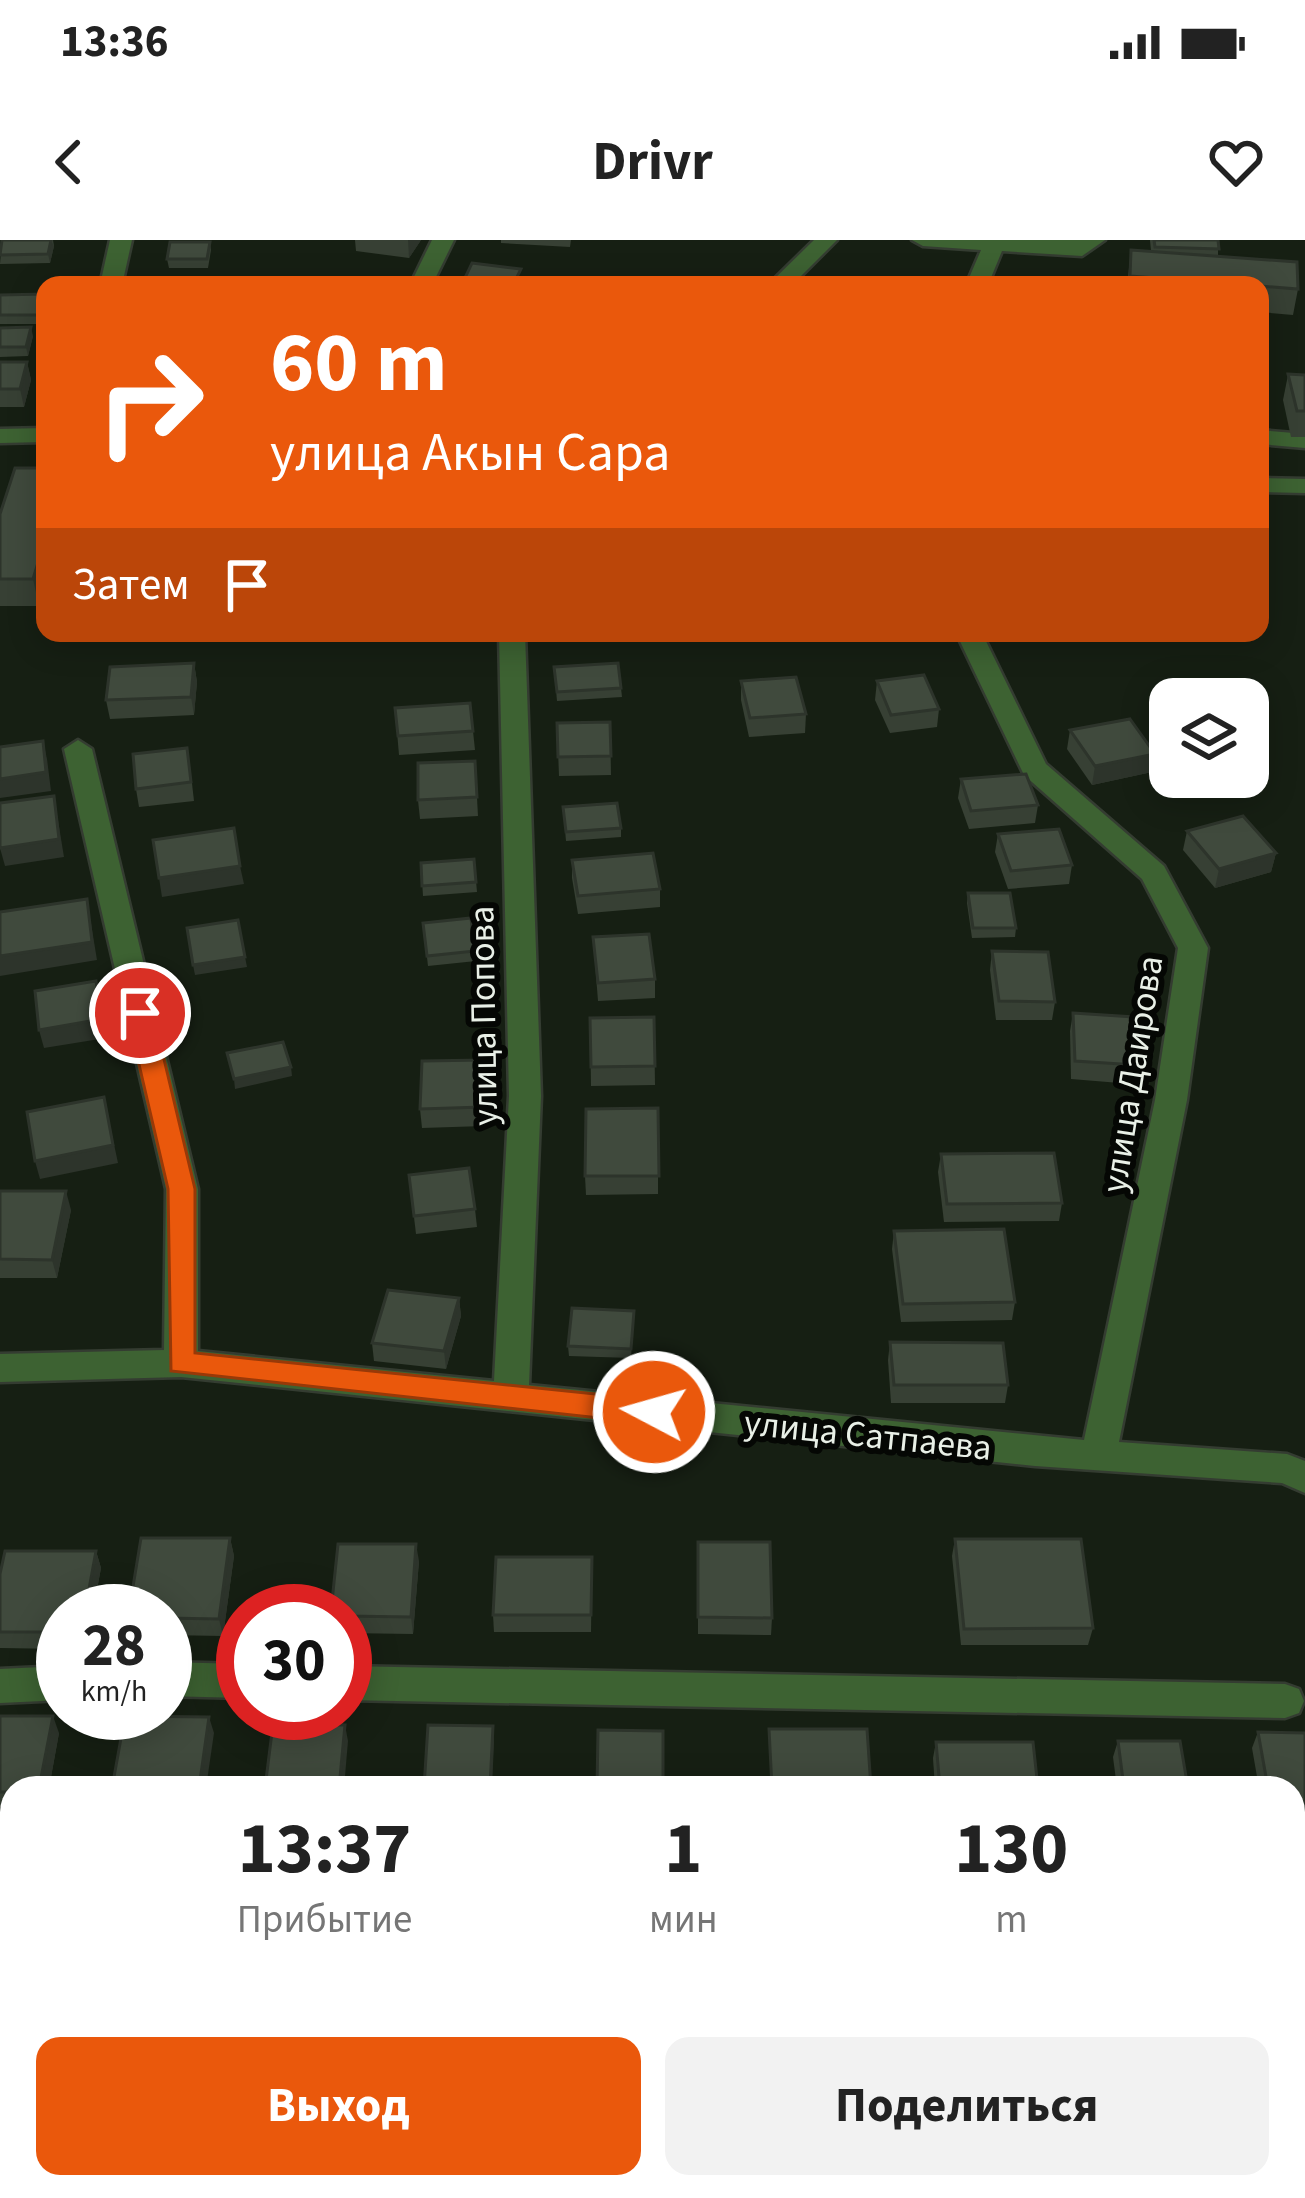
<!DOCTYPE html>
<html lang="ru">
<head>
<meta charset="utf-8">
<style>
  body { margin:0; font-family:"Source Sans 3",sans-serif; background:#f2f2f2; color:#222; height:100vh; display:flex; flex-direction:column; font-size:45px; white-space:nowrap }
  * { box-sizing:border-box; margin:0 }
  p { font-size:39px; color:#767676 }
  .icon { flex:none; width:66px; height:66px; fill:none; stroke:currentColor; stroke-width:2; stroke-linecap:round; stroke-linejoin:round }
  .map { position:relative; flex:1; overflow:hidden }
  .sheet { position:absolute; left:0px; top:1536px; width:1305px; height:423px; display:flex; flex-direction:column; background:#fff; border-radius:36px 36px 0 0; box-shadow:0 6px 30px #0003 }
  .sheet>* { flex:none }
  .hud { position:absolute; left:36px; top:36px; width:1233px; height:366px; border-radius:24px; box-shadow:0 6px 30px #0003; background:#ea580c; color:#fff; overflow:hidden }
  .fabs { position:absolute; left:1149px; top:438px; display:grid; gap:24px }
  .fabs a { display:grid; place-items:center; width:120px; height:120px; border-radius:24px; background:#fff; box-shadow:0 6px 30px #0003; font-size:60px }
  .speed { position:absolute; left:36px; top:1344px; display:flex; gap:24px; font-size:60px; font-weight:700; text-align:center }
  .speed>* { display:grid; place-content:center; width:156px; height:156px; border-radius:50%; background:#fff; box-shadow:0 6px 30px #0003; line-height:1 }
  .speed small { font-size:30px; font-weight:400 }
  .speed .limit { border:18px solid #d22; background:#fff; color:#111 }
  .pin { position:absolute; display:grid; place-items:center; width:102px; height:102px; color:#fff; margin:-51px; border:6px solid #fff; border-radius:50%; box-shadow:0 3px 12px #0007 }
  .me { position:absolute; width:132px; margin:-66px; rotate:276deg; stroke-linejoin:round; filter:drop-shadow(0 0 9px #0008) }
  .turn { display:flex; align-items:center; gap:42px; height:252px; padding:0 36px; font-size:54px }
  .turn .icon { width:156px; height:156px; stroke-width:2.5 }
  .turn b { display:block; font-size:84px; line-height:102px }
  .then { display:flex; align-items:center; height:114px; padding:0 36px; background:#0003; gap:24px; font-size:45px }
  .eta { display:flex; justify-content:space-evenly; align-items:center; height:204px; text-align:center }
  .eta b { font-size:72px; font-weight:700; line-height:84px }
  .cta { display:flex; gap:24px; margin-top:auto; padding:24px 36px }
  .cta a { flex:1; height:138px; border-radius:24px; background:#ea580c; color:#fff; font-size:48px; font-weight:700; line-height:138px; text-align:center }
  .cta a+a { background:#f2f2f2; color:#222 }
  .status { display:flex; justify-content:space-between; align-items:center; height:84px; padding:0 60px; background:#fff; direction:ltr }
  .status svg { height:33px; fill:currentColor }
  header { display:flex; justify-content:space-between; align-items:center; height:156px; padding:0 36px; background:#fff; font-size:54px; font-weight:700 }
  .map>svg:first-child { display:block }
  .lines { fill:none; stroke-linecap:round; stroke-linejoin:round }
  .minor-casing { stroke:#343c31; stroke-width:5 }
  .tertiary-casing { stroke:#343c31; stroke-width:5 }
  .minor { fill:#3d6232; fill-rule:evenodd }
  .tertiary { fill:#3d6232; fill-rule:evenodd }
  .wall { fill:#374034 }
  .shaded-wall { fill:#2d342b }
  .building { fill:#404a3d; stroke:#2d342b; stroke-width:3 }
  .route { fill:#ea580c; stroke:#983908; stroke-width:3 }
  .labels { text-anchor:middle; stroke-width:12; stroke-linejoin:round; paint-order:stroke }
  .street-label { font-size:36px; fill:#e9f0e7; stroke:#050704 }
</style>
</head>
<body>
<div class="status"><b>13:36</b><svg viewBox="0 0 49 12"><path d="M0 12V9h3v3zM5 12V6h3v6zM10 12V3h3v9zM15 12V0h3v12zM26 1h20v11H26zM47 4h2v5h-2z"/></svg></div>
<header><svg class="icon" aria-label="back" viewBox="0 0 24 24"><path d="M15 5l-7 7 7 7"/></svg>Drivr<svg class="icon" aria-label="heart" viewBox="0 0 24 24"><path d="M12 20l-8-8c-3-5 5-10 8-4 3-6 11-1 8 4z"/></svg></header>
<div class="map">
<svg width="1305" height="1958" viewBox="0 0 1305 1958">
  <rect width="100%" height="100%" fill="#161f13"/>
  <g class="lines">
    <defs>
      <g id="minor">
        <path d="M 110,0 L 132,0 L 122,45 L 100,45 Z"/>
        <path d="M 432,0 L 454,0 L 432,45 L 410,45 Z"/>
        <path d="M 814,0 L 837,0 L 792,45 L 768,45 Z"/>
        <path d="M 912,0 L 1105,0 L 1082,16 L 1002,11 L 988,45 L 966,45 L 981,10 L 923,6 Z"/>
        <path d="M 1260,190 L 1305,194 L 1305,208 L 1260,204 Z"/>
        <path d="M 499,393 L 525,393 L 541,856 L 529,1145 L 1084,1200 L 1155,860 L 1178,708 L 1142,639 L 1024,535 L 956,393 L 982,393 L 1046,524 L 1164,626 L 1208,708 L 1187,860 L 1119,1202 L 1287,1214 L 1305,1221 L 1305,1253 L 1282,1243 L 1035,1226 L 181,1137 L 0,1142 L 0,1114 L 164,1110 L 166,949 L 64,509 L 78,500 L 92,509 L 198,949 L 198,1111 L 494,1141 L 509,856 Z"/>
        <path d="M 165,1422 L 243,1424 L 243,1458 L 165,1456 Z"/>
        <path d="M 63,1426 L 63,1460 L 0,1463 L 0,1429 Z"/>
        <path d="M 345,1426 L 1285,1444 L 1299,1449 L 1304,1461 L 1299,1473 L 1285,1478 L 345,1460 Z"/>
      </g>
      <g id="tertiary">
        <path d="M 45,188 L 45,202 L 0,203 L 0,189 Z"/>
        <path d="M 1260,238 L 1305,239 L 1305,253 L 1260,252 Z"/>
      </g>
    </defs>
    <!-- minor casing -->
    <use href="#minor" class="minor-casing"/>
    <!-- tertiary casing -->
    <use href="#tertiary" class="tertiary-casing"/>
    <!-- minor -->
    <use href="#minor" class="minor"/>
    <!-- tertiary -->
    <use href="#tertiary" class="tertiary"/>
  </g>
  <!-- wall -->
  <g class="wall">
    <path d="M 2,0 L 53,0 L 54,6 L 50,23 L 0,24 Z"/>
    <path d="M 355,0 L 421,0 L 409,18 L 356,11 Z"/>
    <path d="M 501,0 L 571,0 L 570,7 L 501,3 Z"/>
    <path d="M 1150,0 L 1218,0 L 1218,16 L 1298,49 L 1293,75 L 1260,72 L 1260,45 L 1127,45 L 1131,10 L 1151,11 Z"/>
    <path d="M 210,2 L 211,10 L 208,28 L 169,28 L 167,19 Z"/>
    <path d="M 0,55 L 45,66 L 40,84 L 0,84 Z"/>
    <path d="M 0,88 L 33,96 L 28,116 L 0,117 Z"/>
    <path d="M 0,122 L 27,122 L 31,140 L 24,167 L 0,167 Z"/>
    <path d="M 1288,135 L 1305,135 L 1305,197 L 1291,197 L 1283,160 Z"/>
    <path d="M 45,228 L 45,345 L 39,366 L 0,366 L 0,274 Z"/>
    <path d="M 544,393 L 593,393 L 593,399 L 545,402 Z"/>
    <path d="M 194,423 L 197,442 L 194,475 L 110,479 L 106,460 Z"/>
    <path d="M 554,427 L 621,448 L 622,457 L 557,461 Z"/>
    <path d="M 741,441 L 806,474 L 805,493 L 749,497 L 741,460 Z"/>
    <path d="M 877,441 L 939,469 L 937,487 L 890,493 L 875,460 Z"/>
    <path d="M 395,468 L 473,491 L 475,510 L 399,515 Z"/>
    <path d="M 610,482 L 611,535 L 559,536 L 557,483 Z"/>
    <path d="M 1070,490 L 1152,532 L 1092,545 L 1067,509 Z"/>
    <path d="M 475,521 L 478,576 L 420,579 L 418,560 Z"/>
    <path d="M 190,526 L 194,561 L 139,567 L 136,549 Z"/>
    <path d="M 961,539 L 1038,565 L 1035,583 L 969,589 L 958,558 Z"/>
    <path d="M 563,567 L 621,588 L 621,597 L 566,601 Z"/>
    <path d="M 1187,591 L 1276,613 L 1271,632 L 1215,648 L 1183,610 Z"/>
    <path d="M 998,594 L 1072,625 L 1069,644 L 1008,649 L 995,612 Z"/>
    <path d="M 474,619 L 477,652 L 423,656 L 421,623 Z"/>
    <path d="M 572,620 L 660,649 L 660,667 L 578,674 L 572,638 Z"/>
    <path d="M 968,653 L 1016,688 L 1015,697 L 972,698 L 967,663 Z"/>
    <path d="M 471,678 L 476,721 L 428,726 L 423,683 Z"/>
    <path d="M 593,697 L 655,739 L 655,758 L 598,761 Z"/>
    <path d="M 992,711 L 1055,762 L 1052,780 L 996,780 L 990,730 Z"/>
    <path d="M 1073,773 L 1136,825 L 1132,844 L 1071,839 L 1070,791 Z"/>
    <path d="M 654,777 L 655,845 L 591,846 L 590,778 Z"/>
    <path d="M 485,839 L 484,886 L 422,888 L 420,869 Z"/>
    <path d="M 658,868 L 658,954 L 586,955 L 585,936 Z"/>
    <path d="M 941,914 L 1062,963 L 1059,981 L 944,982 L 938,932 Z"/>
    <path d="M 409,935 L 475,969 L 477,987 L 416,994 Z"/>
    <path d="M 0,951 L 71,970 L 57,1038 L 0,1038 Z"/>
    <path d="M 894,991 L 1015,1062 L 1012,1080 L 901,1082 L 892,1009 Z"/>
    <path d="M 459,1058 L 461,1076 L 446,1129 L 374,1121 L 372,1103 Z"/>
    <path d="M 634,1071 L 631,1118 L 569,1116 L 568,1106 Z"/>
    <path d="M 890,1102 L 1008,1145 L 1005,1163 L 891,1163 L 888,1120 Z"/>
    <path d="M 230,1298 L 234,1316 L 223,1396 L 165,1395 L 165,1371 Z"/>
    <path d="M 955,1299 L 1093,1388 L 1088,1405 L 961,1405 L 952,1316 Z"/>
    <path d="M 698,1302 L 772,1378 L 771,1395 L 698,1394 Z"/>
    <path d="M 96,1311 L 101,1328 L 93,1371 L 63,1371 L 63,1409 L 0,1408 L 0,1334 Z"/>
    <path d="M 592,1317 L 591,1392 L 494,1392 L 493,1375 Z"/>
    <path d="M 419,1321 L 413,1394 L 345,1393 L 345,1371 Z"/>
    <path d="M 0,1476 L 59,1493 L 49,1548 L 12,1548 L 12,1568 L 0,1567 Z"/>
    <path d="M 1258,1492 L 1305,1493 L 1305,1591 L 1293,1591 L 1293,1548 L 1259,1548 L 1252,1508 Z"/>
    <path d="M 1118,1501 L 1188,1548 L 1117,1548 L 1113,1517 Z"/>
    <path d="M 936,1502 L 1038,1548 L 935,1548 L 933,1518 Z"/>
    <path d="M 1305,1828 L 1305,1873 L 1298,1840 Z"/>
    <path d="M 96,1947 L 670,1947 L 669,1958 L 164,1958 L 98,1951 Z"/>
  </g>
  <!-- shaded-wall -->
  <g class="shaded-wall">
    <path d="M 51,0 L 54,6 L 50,23 L 48,14 Z"/>
    <path d="M 408,0 L 421,0 L 409,18 Z"/>
    <path d="M 44,54 L 45,66 L 40,84 L 38,75 Z"/>
    <path d="M 31,87 L 33,96 L 28,116 L 26,107 Z"/>
    <path d="M 27,122 L 31,140 L 24,167 L 20,149 Z"/>
    <path d="M 45,300 L 45,345 L 39,366 L 33,339 Z"/>
    <path d="M 194,423 L 197,442 L 194,475 L 191,457 Z"/>
    <path d="M 43,501 L 47,519 L 51,551 L 0,558 L 0,539 Z"/>
    <path d="M 1155,514 L 1152,532 L 1092,545 L 1095,526 Z"/>
    <path d="M 54,556 L 64,617 L 5,626 L 0,608 Z"/>
    <path d="M 1276,613 L 1271,632 L 1215,648 L 1219,629 Z"/>
    <path d="M 240,626 L 244,644 L 162,657 L 159,638 Z"/>
    <path d="M 87,659 L 97,720 L 0,736 L 0,716 Z"/>
    <path d="M 245,717 L 247,727 L 195,735 L 193,725 Z"/>
    <path d="M 96,741 L 106,798 L 44,808 L 39,790 Z"/>
    <path d="M 291,827 L 292,836 L 235,849 L 234,839 Z"/>
    <path d="M 104,857 L 118,923 L 40,939 L 35,921 Z"/>
    <path d="M 66,951 L 71,970 L 57,1038 L 52,1020 Z"/>
    <path d="M 459,1058 L 461,1076 L 446,1129 L 444,1111 Z"/>
    <path d="M 230,1298 L 234,1316 L 223,1396 L 219,1379 Z"/>
    <path d="M 416,1304 L 419,1321 L 413,1394 L 411,1377 Z"/>
    <path d="M 96,1311 L 101,1328 L 93,1371 L 85,1371 Z"/>
    <path d="M 53,1476 L 59,1493 L 49,1548 L 39,1548 Z"/>
    <path d="M 209,1477 L 214,1493 L 206,1548 L 199,1548 Z"/>
    <path d="M 345,1485 L 348,1501 L 344,1548 L 339,1548 Z"/>
    <path d="M 493,1486 L 494,1502 L 492,1548 L 490,1548 Z"/>
  </g>
  <!-- building -->
  <g class="building">
    <path d="M 2,0 L 51,0 L 48,14 L 0,15 Z"/>
    <path d="M 1154,0 L 1218,0 L 1219,9 L 1155,7 Z"/>
    <path d="M 170,2 L 210,2 L 207,19 L 167,19 Z"/>
    <path d="M 1131,10 L 1297,22 L 1298,49 L 1130,36 Z"/>
    <path d="M 472,23 L 521,29 L 513,45 L 462,44 Z"/>
    <path d="M 44,54 L 38,75 L 0,75 L 0,55 Z"/>
    <path d="M 31,87 L 26,107 L 0,107 L 0,88 Z"/>
    <path d="M 0,122 L 27,122 L 20,149 L 0,149 Z"/>
    <path d="M 1288,134 L 1305,135 L 1305,171 L 1297,171 Z"/>
    <path d="M 15,228 L 45,228 L 45,300 L 33,339 L 0,339 L 0,274 Z"/>
    <path d="M 194,423 L 191,457 L 106,460 L 110,427 Z"/>
    <path d="M 618,423 L 621,448 L 557,452 L 554,427 Z"/>
    <path d="M 924,435 L 939,469 L 891,475 L 877,441 Z"/>
    <path d="M 796,437 L 806,474 L 750,478 L 741,441 Z"/>
    <path d="M 470,463 L 473,491 L 398,496 L 395,468 Z"/>
    <path d="M 1130,479 L 1155,514 L 1095,526 L 1070,490 Z"/>
    <path d="M 610,482 L 611,516 L 558,517 L 557,483 Z"/>
    <path d="M 43,501 L 46,532 L 0,539 L 0,507 Z"/>
    <path d="M 187,508 L 191,542 L 136,549 L 133,514 Z"/>
    <path d="M 475,521 L 477,557 L 418,560 L 418,523 Z"/>
    <path d="M 1026,534 L 1038,565 L 971,571 L 961,539 Z"/>
    <path d="M 54,556 L 59,599 L 0,608 L 0,563 Z"/>
    <path d="M 617,563 L 621,588 L 566,592 L 563,567 Z"/>
    <path d="M 1243,576 L 1276,613 L 1219,629 L 1187,591 Z"/>
    <path d="M 234,588 L 240,626 L 159,638 L 153,600 Z"/>
    <path d="M 1059,589 L 1072,625 L 1011,631 L 998,594 Z"/>
    <path d="M 653,613 L 660,649 L 578,656 L 572,620 Z"/>
    <path d="M 474,619 L 476,642 L 422,646 L 421,623 Z"/>
    <path d="M 968,653 L 1010,653 L 1016,688 L 973,688 Z"/>
    <path d="M 87,659 L 92,702 L 0,716 L 0,672 Z"/>
    <path d="M 471,678 L 475,711 L 427,716 L 423,683 Z"/>
    <path d="M 238,680 L 245,717 L 193,725 L 187,688 Z"/>
    <path d="M 649,694 L 655,739 L 598,743 L 593,697 Z"/>
    <path d="M 992,711 L 1048,712 L 1055,762 L 999,761 Z"/>
    <path d="M 96,741 L 102,779 L 39,790 L 35,751 Z"/>
    <path d="M 1073,773 L 1134,777 L 1136,825 L 1075,821 Z"/>
    <path d="M 654,777 L 655,826 L 591,827 L 590,778 Z"/>
    <path d="M 283,802 L 291,827 L 234,839 L 227,813 Z"/>
    <path d="M 484,820 L 483,867 L 420,869 L 422,821 Z"/>
    <path d="M 104,857 L 113,905 L 35,921 L 27,872 Z"/>
    <path d="M 658,868 L 659,936 L 585,936 L 586,869 Z"/>
    <path d="M 1054,913 L 1062,963 L 947,964 L 941,914 Z"/>
    <path d="M 469,928 L 475,969 L 414,976 L 409,935 Z"/>
    <path d="M 0,951 L 66,951 L 52,1020 L 0,1019 Z"/>
    <path d="M 1004,989 L 1015,1062 L 903,1064 L 894,991 Z"/>
    <path d="M 388,1050 L 459,1058 L 444,1111 L 372,1103 Z"/>
    <path d="M 572,1068 L 634,1071 L 631,1109 L 568,1106 Z"/>
    <path d="M 890,1102 L 1003,1103 L 1008,1145 L 894,1145 Z"/>
    <path d="M 141,1298 L 230,1298 L 219,1379 L 165,1378 L 165,1371 L 129,1371 Z"/>
    <path d="M 955,1299 L 1081,1299 L 1093,1388 L 964,1389 Z"/>
    <path d="M 698,1302 L 770,1302 L 772,1378 L 698,1377 Z"/>
    <path d="M 338,1304 L 416,1304 L 411,1377 L 345,1376 L 345,1371 L 331,1371 Z"/>
    <path d="M 5,1311 L 96,1311 L 85,1371 L 63,1371 L 63,1392 L 0,1392 L 0,1334 Z"/>
    <path d="M 496,1317 L 592,1317 L 591,1375 L 493,1375 Z"/>
    <path d="M 0,1476 L 53,1476 L 39,1548 L 12,1548 L 12,1552 L 0,1552 Z"/>
    <path d="M 125,1476 L 209,1477 L 199,1548 L 112,1548 Z"/>
    <path d="M 273,1484 L 345,1485 L 339,1548 L 265,1548 Z"/>
    <path d="M 428,1485 L 493,1486 L 490,1548 L 424,1548 Z"/>
    <path d="M 769,1489 L 867,1489 L 871,1548 L 772,1548 Z"/>
    <path d="M 598,1490 L 663,1491 L 663,1548 L 597,1548 Z"/>
    <path d="M 1258,1492 L 1305,1493 L 1305,1575 L 1293,1575 L 1293,1548 L 1268,1548 Z"/>
    <path d="M 1118,1501 L 1180,1501 L 1188,1548 L 1124,1548 Z"/>
    <path d="M 936,1502 L 1033,1502 L 1038,1548 L 940,1548 Z"/>
    <path d="M 272,1947 L 668,1947 L 667,1958 L 372,1958 Z"/>
  </g>
  <!-- route -->
  <path class="route" d="M 140,764 L 153,773 L 195,949 L 195,1113 L 654,1160 L 669,1172 L 665,1180 L 654,1184 L 171,1131 L 168,949 L 127,773 Z"/>
  <g class="labels">
    <!-- street labels -->
    <g class="street-label">
      <text transform="translate(482 776) rotate(-91)" y="13">улица Попова</text>
      <text transform="translate(1131 834) rotate(-81)" y="13">улица Даирова</text>
      <text transform="translate(868 1194) rotate(6)" y="13">улица Сатпаева</text>
    </g>
  </g>
</svg>
<div class="fabs">
<a><svg class="icon" aria-label="layers" viewBox="0 0 24 24"><path d="M12 4l9 5-9 5-9-5zM3 14l9 5 9-5"/></svg></a>
</div>
<div class="speed"><div>28<small>km/h</small></div><div class="limit">30</div></div>
<div class="pin" style="left:140px;top:773px;background:#d93025"><svg class="icon" aria-label="arrive" viewBox="0 0 24 24"><path d="M6 21V4h12l-3 4 3 4H6"/></svg></div>
<svg class="me" style="left:654px;top:1172px" viewBox="-20 -20 40 40"><circle r="17" fill="#ea580c" stroke="#fff" stroke-width="3"/><path d="M0-11L8 9 0 5-8 9z" fill="#fff"/></svg>
<div class="hud">
<div class="turn"><svg class="icon" aria-label="right" viewBox="0 0 24 24"><path d="M7 20v-9h11M14 6l5 5-5 5"/></svg><div><b>60 m</b>улица Акын Сара</div></div>
<div class="then">Затем<svg class="icon" aria-label="arrive" viewBox="0 0 24 24"><path d="M6 21V4h12l-3 4 3 4H6"/></svg></div>
</div>
<section class="sheet">
<div class="eta">
<div><b>13:37</b><p>Прибытие</p></div>
<div><b>1</b><p>мин</p></div>
<div><b>130</b><p>m</p></div>
</div>
<div class="cta"><a>Выход</a><a>Поделиться</a></div>
</section>
</div>
</body>
</html>
